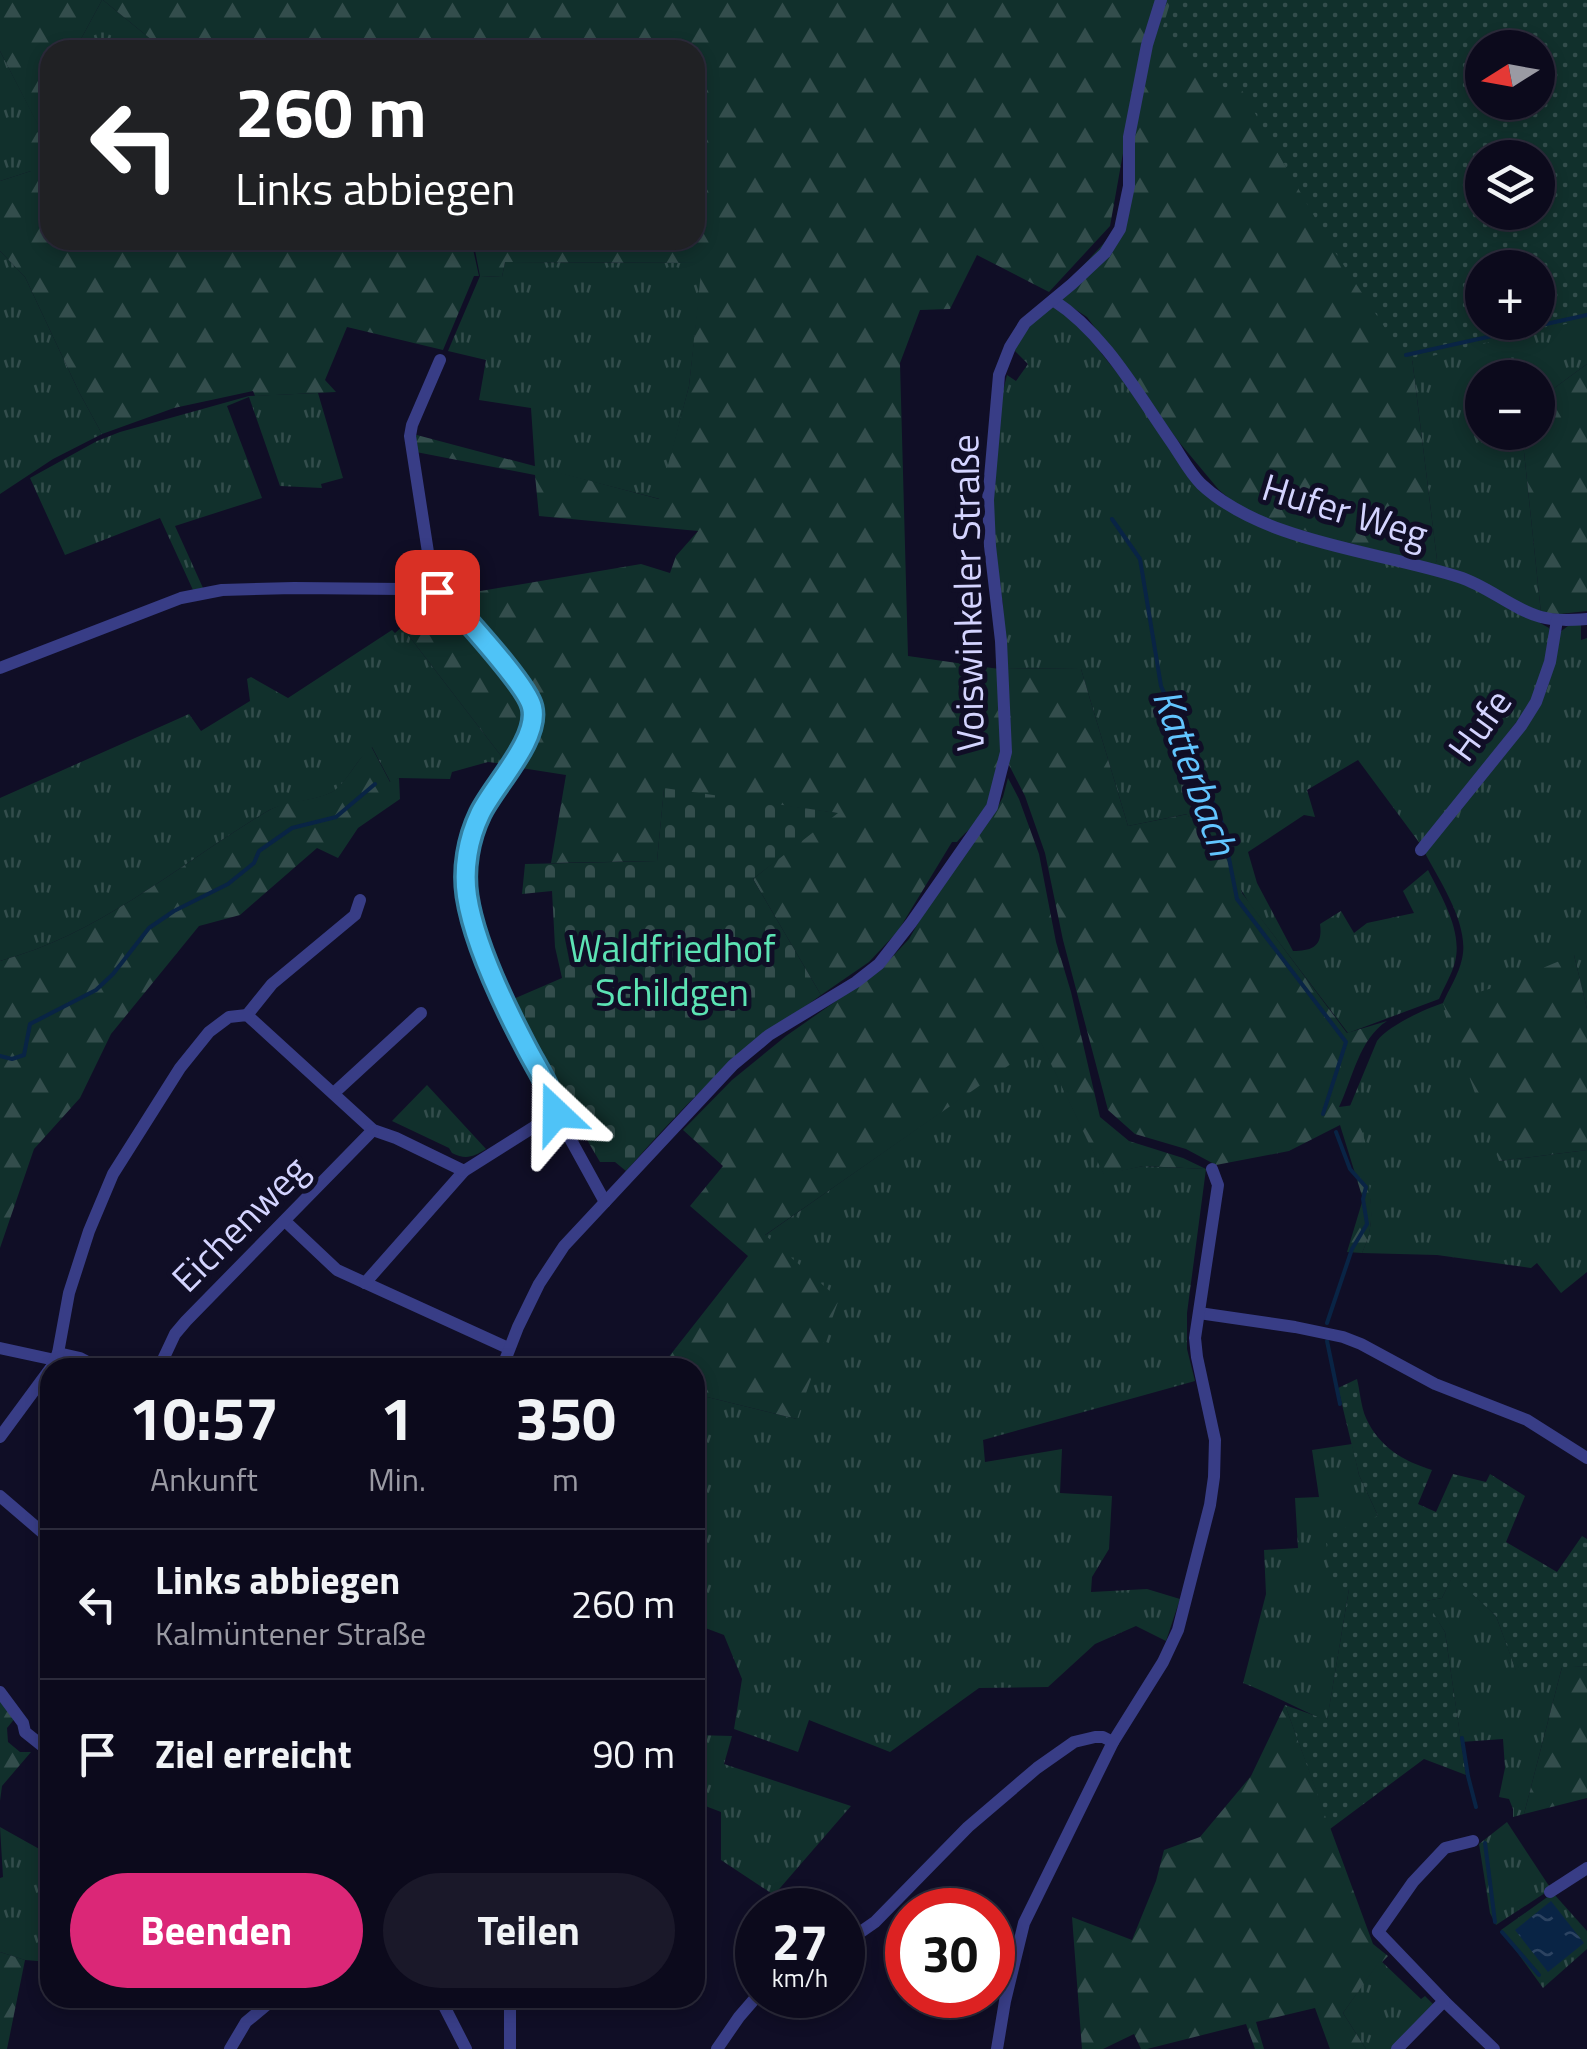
<!DOCTYPE html>
<html lang="de">
<head>
<meta charset="utf-8">
<style>
  body { margin:0; font-family:"Titillium Web",sans-serif; background:#1a1829; color:#f1f3f6; height:100vh; display:flex; flex-direction:column; font-size:38px; white-space:nowrap }
  * { box-sizing:border-box; margin:0 }
  p { font-size:32px; color:#9a9aa3 }
  .icon { flex:none; width:55px; height:55px; fill:none; stroke:currentColor; stroke-width:2; stroke-linecap:round; stroke-linejoin:round }
  .map { position:relative; flex:1; overflow:hidden }
  .side { position:absolute; left:40px; top:1358px; width:665px; height:650px; display:flex; flex-direction:column; background:#0c0a1c; border-radius:30px; box-shadow:0 5px 15px #0003,0 0 0 2px #2c2b3b }
  .side>* { flex:none }
  .banner { position:absolute; left:40px; top:40px; width:665px; height:210px; border-radius:30px; box-shadow:0 5px 15px #0003,0 0 0 2px #2c2b3b; background:#202124; color:#fff; overflow:hidden }
  .needle { width:65px; rotate:259deg }
  .buttons { position:absolute; left:1465px; top:30px; display:grid; gap:20px }
  .buttons a { display:grid; place-items:center; width:90px; height:90px; border-radius:50%; background:#0c0a1c; box-shadow:0 5px 15px #0003,0 0 0 2px #2c2b3b; font-size:50px }
  .speed { position:absolute; left:735px; top:1888px; display:flex; gap:20px; font-size:50px; font-weight:700; text-align:center }
  .speed>* { display:grid; place-content:center; width:130px; height:130px; border-radius:50%; background:#0c0a1c; box-shadow:0 5px 15px #0003,0 0 0 2px #2c2b3b; line-height:1 }
  .speed small { font-size:25px; font-weight:400 }
  .speed .limit { border:15px solid #d22; background:#fff; color:#111 }
  .pin { position:absolute; display:grid; place-items:center; width:85px; height:85px; color:#fff; margin:-42px; border-radius:20px; box-shadow:0 5px 15px #0006 }
  .me { position:absolute; width:110px; margin:-55px; rotate:337deg; stroke-linejoin:round; filter:drop-shadow(0 0 8px #0008) }
  .turn { display:flex; align-items:center; gap:35px; height:210px; padding:0 30px; font-size:45px }
  .turn .icon { width:130px; height:130px; stroke-width:2.5 }
  .turn b { display:block; font-size:70px; line-height:85px }
  .eta { display:flex; justify-content:space-evenly; align-items:center; height:170px; text-align:center }
  .eta b { font-size:60px; font-weight:700; line-height:70px }
  .action { display:flex; gap:20px; margin-top:auto; padding:20px 30px }
  .action a { flex:1; height:115px; border-radius:60px; background:#db2777; color:#fff; font-size:40px; font-weight:700; line-height:115px; text-align:center }
  .action a+a { background:#1a1829; color:#f1f3f6 }
  ul { padding:0; list-style:none }
  li { display:flex; align-items:center; gap:30px; height:150px; padding:0 30px; border-top:2px solid #2c2b3b }
  li div { flex:1 }
  li b { display:block; font-size:38px }
  li em { font-style:normal }
  .map>svg:first-child { display:block }
  .grass { fill:url(#grass-tufts) }
  .forest { fill:url(#forest-firs); fill-rule:evenodd }
  .cemetery { fill:url(#cemetery-stones) }
  .park { fill:url(#park-dots); fill-rule:evenodd }
  .water { fill:url(#water-ripples) }
  .lines { fill:none; stroke-linecap:round; stroke-linejoin:round }
  .stream { stroke:#092445; stroke-width:4 }
  .minor { stroke:#383d86; stroke-width:12 }
  .route-casing { stroke:#337fa1; stroke-width:25 }
  .route { stroke:#4fc3f7; stroke-width:18 }
  .labels { text-anchor:middle; stroke-width:10; stroke-linejoin:round; paint-order:stroke }
  .street-label { font-size:38px; fill:#d4d4ff; stroke:#100e26 }
  .park-label { font-size:38px; fill:#5ce3b4; stroke:#100e26 }
  .water-label { font-size:40px; font-style:italic; fill:#62c5ff; stroke:#100e26 }
</style>
</head>
<body>
<div class="map">
<svg width="1587" height="2049" viewBox="0 0 1587 2049">
  <defs>
    <pattern id="grass-tufts" width="24" height="20" patternUnits="userSpaceOnUse" patternTransform="scale(2.5)"><rect width="24" height="20" fill="#11302c"/><path d="M3 7l-1-3M5 7V3M7 7l1-3M15 17l-1-3M17 17v-4M19 17l1-3" fill="none" stroke="#334d4c"/></pattern>
    <pattern id="forest-firs" width="22" height="20" patternUnits="userSpaceOnUse" patternTransform="scale(2.5)"><rect width="22" height="20" fill="#11302c"/><path d="M5 1l3.5 6h-7zM16 11l3.5 6h-7z" fill="#334d4c"/></pattern>
    <pattern id="cemetery-stones" width="16" height="16" patternUnits="userSpaceOnUse" patternTransform="scale(2.5)"><rect width="16" height="16" fill="#11302c"/><path d="M2 7V4a2 2 0 0 1 4 0v3zM10 15v-3a2 2 0 0 1 4 0v3z" fill="#334d4c"/></pattern>
    <pattern id="park-dots" width="8" height="8" patternUnits="userSpaceOnUse" patternTransform="scale(2.5)"><rect width="8" height="8" fill="#11302c"/><path d="M2 2h.1M6 6h.1" fill="none" stroke="#334d4c" stroke-width="1.8" stroke-linecap="round"/></pattern>
    <pattern id="water-ripples" width="26" height="14" patternUnits="userSpaceOnUse" patternTransform="scale(2.5)"><rect width="26" height="14" fill="#092445"/><path d="M2 4q2-2 4 0t4 0M15 11q2-2 4 0t4 0" fill="none" stroke="#2c4361"/></pattern>
  </defs>
  <rect width="100%" height="100%" fill="#100e26"/>
  <!-- grass -->
  <g class="grass">
    <path d="M 102,0 L 103,0 L 164,50 L 75,50 Z"/>
    <path d="M 0,51 L 42,132 L 31,171 L 0,181 Z"/>
    <path d="M 0,251 L 25,277 L 79,392 L 102,434 L 53,459 L 0,494 Z"/>
    <path d="M 505,262 L 703,263 L 689,386 L 660,499 L 535,467 L 531,408 L 479,400 L 486,360 L 448,351 L 480,276 L 502,277 Z"/>
    <path d="M 1050,300 L 1078,324 L 1214,494 L 1487,593 L 1549,628 L 1552,637 L 1532,702 L 1421,845 L 1358,760 L 1307,790 L 1315,817 L 1304,815 L 1248,852 L 1257,883 L 1293,951 C 1313,951 1323,946 1320,924 L 1341,911 L 1354,933 L 1367,923 L 1414,913 L 1403,891 L 1428,870 C 1441,896 1463,931 1455,962 C 1452,974 1444,987 1439,999 L 1348,1033 L 1249,903 L 1237,883 L 1187,814 L 1128,826 L 1081,669 L 1005,668 L 1003,604 L 993,552 L 990,497 L 1001,399 L 1007,375 L 1016,381 L 1028,364 L 1013,349 Z"/>
    <path d="M 1587,315 L 1587,364 L 1538,400 L 1538,378 L 1482,378 L 1482,432 L 1522,433 L 1541,613 L 1435,567 L 1437,560 L 1412,358 Z"/>
    <path d="M 318,393 L 343,478 L 321,484 L 322,488 L 280,486 L 249,397 L 227,406 L 262,498 L 175,526 L 203,588 L 193,590 L 160,518 L 65,555 L 30,478 L 97,441 L 120,432 L 249,396 Z"/>
    <path d="M 1581,623 L 1581,640 L 1587,638 L 1587,1009 L 1574,955 L 1499,1161 L 1587,1150 L 1587,1272 L 1561,1293 L 1537,1263 L 1531,1268 L 1437,1255 L 1362,1253 C 1374,1226 1372,1211 1368,1182 L 1376,1181 L 1350,1106 L 1377,1041 C 1388,1026 1425,1009 1443,1003 C 1449,989 1459,974 1462,959 C 1470,926 1441,883 1426,855 L 1425,849 L 1517,735 L 1560,632 L 1568,626 Z"/>
    <path d="M 402,627 L 505,761 L 504,764 L 488,762 L 452,772 L 450,779 L 399,778 L 391,783 L 372,747 C 357,759 351,775 338,788 C 325,801 283,801 266,812 C 178,865 101,934 0,961 L 0,798 L 189,714 L 201,731 L 250,701 L 247,679 L 251,677 L 288,698 L 392,630 L 395,633 Z"/>
    <path d="M 1041,1042 L 1104,1174 L 1143,1166 L 1206,1169 L 1187,1313 L 1187,1349 L 1195,1381 L 983,1440 L 985,1462 L 1062,1449 L 1060,1493 L 1112,1496 L 1109,1549 L 1092,1577 L 1091,1592 L 1147,1589 L 1180,1599 L 1166,1641 L 1136,1626 L 1095,1644 L 1048,1687 L 979,1688 L 890,1752 L 809,1720 L 798,1752 L 734,1729 L 742,1679 L 724,1635 L 700,1626 L 695,1627 L 695,1394 L 797,1419 L 764,1236 Z"/>
    <path d="M 427,1085 L 486,1149 C 473,1157 466,1160 452,1153 L 449,1148 L 392,1121 Z"/>
    <path d="M 1352,1444 L 1359,1475 L 1378,1516 L 1349,1589 L 1327,1721 C 1298,1709 1272,1694 1243,1683 L 1266,1594 L 1264,1550 L 1298,1548 L 1295,1498 L 1319,1497 L 1312,1450 Z"/>
    <path d="M 1453,1575 L 1496,1616 L 1516,1670 L 1562,1667 L 1524,1814 L 1513,1817 L 1513,1809 L 1509,1799 L 1499,1797 L 1505,1768 L 1503,1739 L 1461,1742 L 1445,1632 L 1425,1601 L 1442,1598 Z"/>
    <path d="M 695,1735 L 732,1736 L 724,1764 L 851,1806 L 774,1895 L 721,1860 L 721,1812 L 695,1802 Z"/>
    <path d="M 1507,1822 L 1551,1889 L 1496,1925 L 1490,1913 L 1479,1844 Z"/>
    <path d="M 0,1827 L 50,1855 L 50,1962 L 25,1960 L 0,1952 L 0,1878 L 3,1877 Z"/>
    <path d="M 1553,1893 L 1587,1931 L 1587,1949 L 1543,1988 L 1501,1930 Z"/>
    <path d="M 1380,1960 L 1421,1999 L 1425,1996 L 1434,2005 L 1391,2049 L 1366,2049 L 1343,2013 Z"/>
  </g>
  <!-- forest -->
  <g class="forest">
    <path d="M 0,0 L 102,0 L 75,50 L 50,50 L 50,240 L 471,240 L 479,276 L 474,276 L 443,350 L 347,327 L 325,380 L 336,392 L 255,396 L 253,391 L 174,408 L 102,434 L 79,392 L 25,277 L 0,251 L 0,181 L 31,171 L 16,141 L 41,131 L 0,51 Z"/>
    <path d="M 103,0 L 1157,0 L 1142,47 L 1110,226 L 1049,292 L 977,255 L 950,309 L 920,310 L 900,363 L 908,656 L 999,669 C 1000,720 1010,775 979,819 C 973,827 963,834 957,842 L 952,842 L 898,931 L 869,962 L 821,995 L 753,879 L 836,813 L 664,789 L 657,861 L 551,863 L 566,775 L 515,767 C 524,755 537,741 539,726 C 545,691 475,623 451,596 L 641,564 L 670,573 L 676,556 L 698,531 L 539,516 L 535,475 L 416,452 L 413,434 L 659,499 L 689,386 L 702,263 L 505,262 L 502,277 L 480,276 L 473,240 L 695,240 L 695,50 L 164,50 Z"/>
    <path d="M 1164,0 L 1587,0 L 1587,315 L 1412,358 L 1437,560 L 1435,567 L 1289,526 L 1259,515 L 1231,500 L 1219,490 L 1179,442 L 1087,317 L 1055,296 L 1116,230 L 1149,48 ZM 1482,48 L 1538,48 L 1538,102 L 1482,102 ZM 1482,158 L 1538,158 L 1538,212 L 1482,212 ZM 1482,268 L 1538,268 L 1538,322 L 1482,322 Z"/>
    <path d="M 1587,364 L 1587,611 L 1560,614 L 1541,613 L 1522,433 L 1538,432 L 1538,400 Z"/>
    <path d="M 433,602 L 457,618 L 519,696 L 523,718 L 522,729 L 505,761 L 402,627 Z"/>
    <path d="M 1005,668 L 1081,669 L 1128,826 L 1188,814 L 1189,817 L 1219,808 L 1242,893 L 1347,1033 L 1387,1021 C 1359,1039 1353,1078 1339,1107 L 1354,1105 L 1377,1181 L 1369,1183 C 1372,1211 1374,1227 1362,1253 L 1347,1252 L 1363,1199 L 1340,1125 L 1289,1151 L 1216,1165 L 1186,1149 L 1135,1134 L 1108,1110 L 1063,940 L 1045,853 L 1025,796 L 1007,761 Z"/>
    <path d="M 371,746 L 390,782 L 399,778 L 400,799 L 358,828 L 338,858 L 317,848 L 240,915 L 199,926 L 111,1034 L 80,1098 L 34,1149 L 0,1248 L 0,961 C 101,934 178,865 266,812 C 285,800 311,802 332,792 C 344,786 359,757 371,746 Z"/>
    <path d="M 1008,778 L 1019,799 L 1039,854 L 1056,942 L 1071,992 L 1100,1117 L 1129,1141 L 1183,1158 L 1206,1169 L 1143,1166 L 1104,1175 L 1041,1043 L 765,1235 L 839,1299 L 797,1419 L 695,1394 L 695,1368 L 660,1368 L 748,1256 L 690,1206 L 723,1166 L 683,1130 L 732,1080 L 786,1036 L 879,971 L 909,939 L 952,864 L 993,816 L 1003,797 Z"/>
    <path d="M 1574,955 L 1587,1009 L 1587,1150 L 1499,1161 L 1443,1003 L 1502,985 Z"/>
    <path d="M 1587,1666 L 1587,1798 L 1524,1814 L 1562,1667 Z"/>
    <path d="M 0,1697 L 16,1717 L 7,1728 L 8,1742 L 20,1752 L 31,1752 L 2,1786 L 0,1801 Z"/>
    <path d="M 1285,1705 L 1373,1944 L 1388,1956 L 1382,1962 L 1380,1961 L 1343,2013 L 1366,2049 L 1330,2049 L 1315,2008 L 1256,2022 L 1264,2049 L 1255,2049 L 1246,2024 L 1147,2049 L 1141,2049 L 1134,2034 L 1103,2049 L 1082,2049 L 1072,1917 L 1132,1940 L 1156,1881 L 1164,1850 L 1200,1837 L 1251,1776 Z"/>
    <path d="M 0,1952 L 25,1960 L 7,2049 L 0,2049 Z"/>
  </g>
  <!-- cemetery -->
  <path class="cemetery" d="M 664,788 L 838,813 L 753,879 L 821,995 C 788,1019 754,1043 723,1070 C 689,1101 657,1136 626,1171 L 615,1162 L 600,1162 L 526,1036 L 511,1000 L 562,978 L 555,947 L 552,891 L 522,894 L 525,864 L 657,861 Z"/>
  <!-- park -->
  <g class="park">
    <path d="M 1171,0 L 1587,0 L 1587,319 L 1411,361 L 1391,337 L 1333,249 L 1240,87 L 1226,89 L 1161,33 ZM 1482,48 L 1538,48 L 1538,102 L 1482,102 ZM 1482,158 L 1538,158 L 1538,212 L 1482,212 ZM 1482,268 L 1538,268 L 1538,322 L 1482,322 Z"/>
    <path d="M 1357,1379 C 1360,1391 1361,1407 1366,1418 C 1379,1447 1403,1461 1432,1470 L 1418,1504 L 1436,1512 L 1453,1474 L 1486,1482 L 1490,1474 L 1525,1496 L 1506,1542 L 1557,1572 L 1582,1536 L 1587,1539 L 1587,1666 L 1516,1671 L 1496,1616 L 1453,1576 L 1442,1598 L 1426,1601 L 1445,1632 L 1466,1775 L 1424,1759 L 1330,1829 L 1285,1705 L 1327,1720 L 1349,1589 L 1333,1590 L 1325,1535 L 1378,1516 L 1359,1475 L 1338,1388 Z"/>
  </g>
  <!-- water -->
  <path class="water" d="M 1551,1901 L 1584,1943 L 1548,1972 L 1515,1930 Z"/>
  <g class="lines">
    <!-- stream -->
    <g class="stream">
      <path d="M 1406,355 L 1587,315"/>
      <path d="M 1112,519 L 1140,559 L 1161,686 L 1222,823 L 1237,899 L 1346,1042 L 1323,1114"/>
      <path d="M 0,1056 L 12,1059 L 24,1055 L 30,1024 L 96,990 L 113,974 L 149,928 L 174,911 L 228,884 L 254,863 L 259,851 L 292,828 L 336,817 L 375,784"/>
      <path d="M 1327,1323 L 1352,1249 L 1367,1224 L 1363,1199 L 1366,1187 L 1350,1169 L 1336,1132"/>
      <path d="M 1327,1341 L 1340,1404"/>
      <path d="M 1462,1738 L 1468,1776 L 1476,1807"/>
      <path d="M 1485,1843 L 1495,1922"/>
      <path d="M 1502,1932 L 1539,1975"/>
    </g>
    <!-- minor -->
    <g class="minor">
      <path d="M 1053,300 C 1104,333 1136,391 1170,440 C 1180,454 1189,472 1201,484 C 1264,543 1379,551 1459,577 C 1488,586 1512,609 1541,617 C 1556,621 1572,620 1587,619"/>
      <path d="M 434,591 L 410,436 L 412,425 L 440,360"/>
      <path d="M 0,668 L 181,598 L 222,590 L 294,588 L 404,589 L 437,592 L 444,595 C 461,614 530,690 533,710 C 537,740 499,780 485,805 C 468,833 462,869 468,901 C 476,946 504,1003 524,1044 C 536,1067 552,1088 556,1113 L 605,1202"/>
      <path d="M 1421,850 L 1521,726 L 1536,702 L 1550,662 L 1557,620"/>
      <path d="M 247,1015 L 272,984 L 355,915 L 360,900"/>
      <path d="M 335,1092 L 421,1013"/>
      <path d="M 285,1221 L 337,1270 L 508,1348"/>
      <path d="M 365,1283 L 464,1171"/>
      <path d="M 1199,1313 L 1295,1327 L 1343,1337 L 1361,1344 L 1435,1384 L 1527,1420 L 1587,1458"/>
      <path d="M 0,1348 L 55,1360"/>
      <path d="M 58,1353 L 80,1358 L 99,1368"/>
      <path d="M 51,1368 L 58,1353 L 69,1293 L 89,1231 L 113,1174 L 180,1068 L 209,1032 L 229,1017 L 247,1015 L 373,1130 L 396,1138 L 464,1171 L 556,1113"/>
      <path d="M 159,1368 L 175,1334 L 186,1321 L 373,1130"/>
      <path d="M 502,1368 L 518,1327 L 539,1284 L 564,1246 L 733,1065 L 769,1035 L 856,982 L 879,964 L 911,923 L 992,807 L 1006,752 L 1001,641 L 990,546 L 988,500 L 999,375 L 1010,347 L 1025,323 L 1072,284 L 1105,253 L 1120,229 L 1129,186 L 1129,137 L 1147,45 L 1161,0"/>
      <path d="M 0,1437 L 50,1369"/>
      <path d="M 0,1496 L 50,1539"/>
      <path d="M 0,1692 L 23,1723 L 25,1732 L 50,1752"/>
      <path d="M 1473,1841 L 1445,1848 L 1413,1882 L 1378,1932 L 1444,2001 L 1494,2049"/>
      <path d="M 1550,1892 L 1587,1868"/>
      <path d="M 842,1945 L 875,1922 L 968,1827 L 1037,1768 L 1074,1742 L 1095,1737 L 1103,1737 L 1113,1742"/>
      <path d="M 440,1998 L 466,2049"/>
      <path d="M 510,1998 L 510,2049"/>
      <path d="M 230,2049 L 246,2022 L 275,1998"/>
      <path d="M 717,2049 L 739,2017 L 758,1995"/>
      <path d="M 997,2049 L 1005,2001 L 1024,1923 L 1113,1742 L 1163,1662 L 1178,1630 L 1210,1505 L 1214,1477 L 1215,1440 L 1197,1357 L 1195,1338 L 1218,1185 L 1212,1169"/>
      <path d="M 1397,2049 L 1444,2001"/>
    </g>
  </g>
  <g class="lines">
    <defs>
      <path id="route" d="M 437,592 L 448,599 C 466,620 527,685 532,707 C 540,739 493,786 480,814 C 468,839 463,869 467,896 C 474,942 503,1003 525,1045 C 536,1067 552,1089 556,1113"/>
    </defs>
    <!-- route casing -->
    <use href="#route" class="route-casing"/>
    <!-- route -->
    <use href="#route" class="route"/>
  </g>
  <g class="labels">
    <!-- street labels -->
    <g class="street-label">
      <text transform="translate(1345 511) rotate(17)" y="13">Hufer Weg</text>
      <text transform="translate(968 593) rotate(-91)" y="13">Voiswinkeler Straße</text>
      <text transform="translate(1480 725) rotate(-54)" y="13">Hufe</text>
      <text transform="translate(240 1224) rotate(-45)" y="13">Eichenweg</text>
    </g>
    <!-- park labels -->
    <g class="park-label">
      <text x="672" y="962">Waldfriedhof<tspan x="672" dy="44">Schildgen</tspan></text>
    </g>
    <!-- water labels -->
    <g class="water-label">
      <text transform="translate(1195 772) rotate(70)" y="14">Katterbach</text>
    </g>
  </g>
</svg>
<div class="buttons">
<a><svg class="needle" viewBox="-14 -14 28 28"><path d="M0-13l5 13h-10z" fill="#e53935"/><path d="M0 13l5-13h-10z" fill="#9a9aa3"/></svg></a>
<a><svg class="icon" aria-label="layers" viewBox="0 0 24 24"><path d="M12 4l9 5-9 5-9-5zM3 14l9 5 9-5"/></svg></a>
<a>+</a>
<a>−</a>
</div>
<div class="speed"><div>27<small>km/h</small></div><div class="limit">30</div></div>
<div class="pin" style="left:437px;top:592px;background:#d93025"><svg class="icon" aria-label="arrive" viewBox="0 0 24 24"><path d="M6 21V4h12l-3 4 3 4H6"/></svg></div>
<svg class="me" style="left:556px;top:1113px" viewBox="-20 -20 40 40"><path d="M0-17L14 15 0 8-14 15z" fill="#4fc3f7" stroke="#fff" stroke-width="4"/></svg>
<div class="banner">
<div class="turn"><svg class="icon" aria-label="left" viewBox="0 0 24 24"><path d="M17 20v-9H6M10 6l-5 5 5 5"/></svg><div><b>260 m</b>Links abbiegen</div></div>
</div>
<section class="side">
<div class="eta">
<div><b>10:57</b><p>Ankunft</p></div>
<div><b>1</b><p>Min.</p></div>
<div><b>350</b><p>m</p></div>
</div>
<ul>
<li><svg class="icon" aria-label="left" viewBox="0 0 24 24"><path d="M17 20v-9H6M10 6l-5 5 5 5"/></svg><div><b>Links abbiegen</b><p>Kalmüntener Straße</p></div><em>260 m</em></li>
<li><svg class="icon" aria-label="arrive" viewBox="0 0 24 24"><path d="M6 21V4h12l-3 4 3 4H6"/></svg><div><b>Ziel erreicht</b></div><em>90 m</em></li>
</ul>
<div class="action"><a>Beenden</a><a>Teilen</a></div>
</section>
</div>
</body>
</html>
